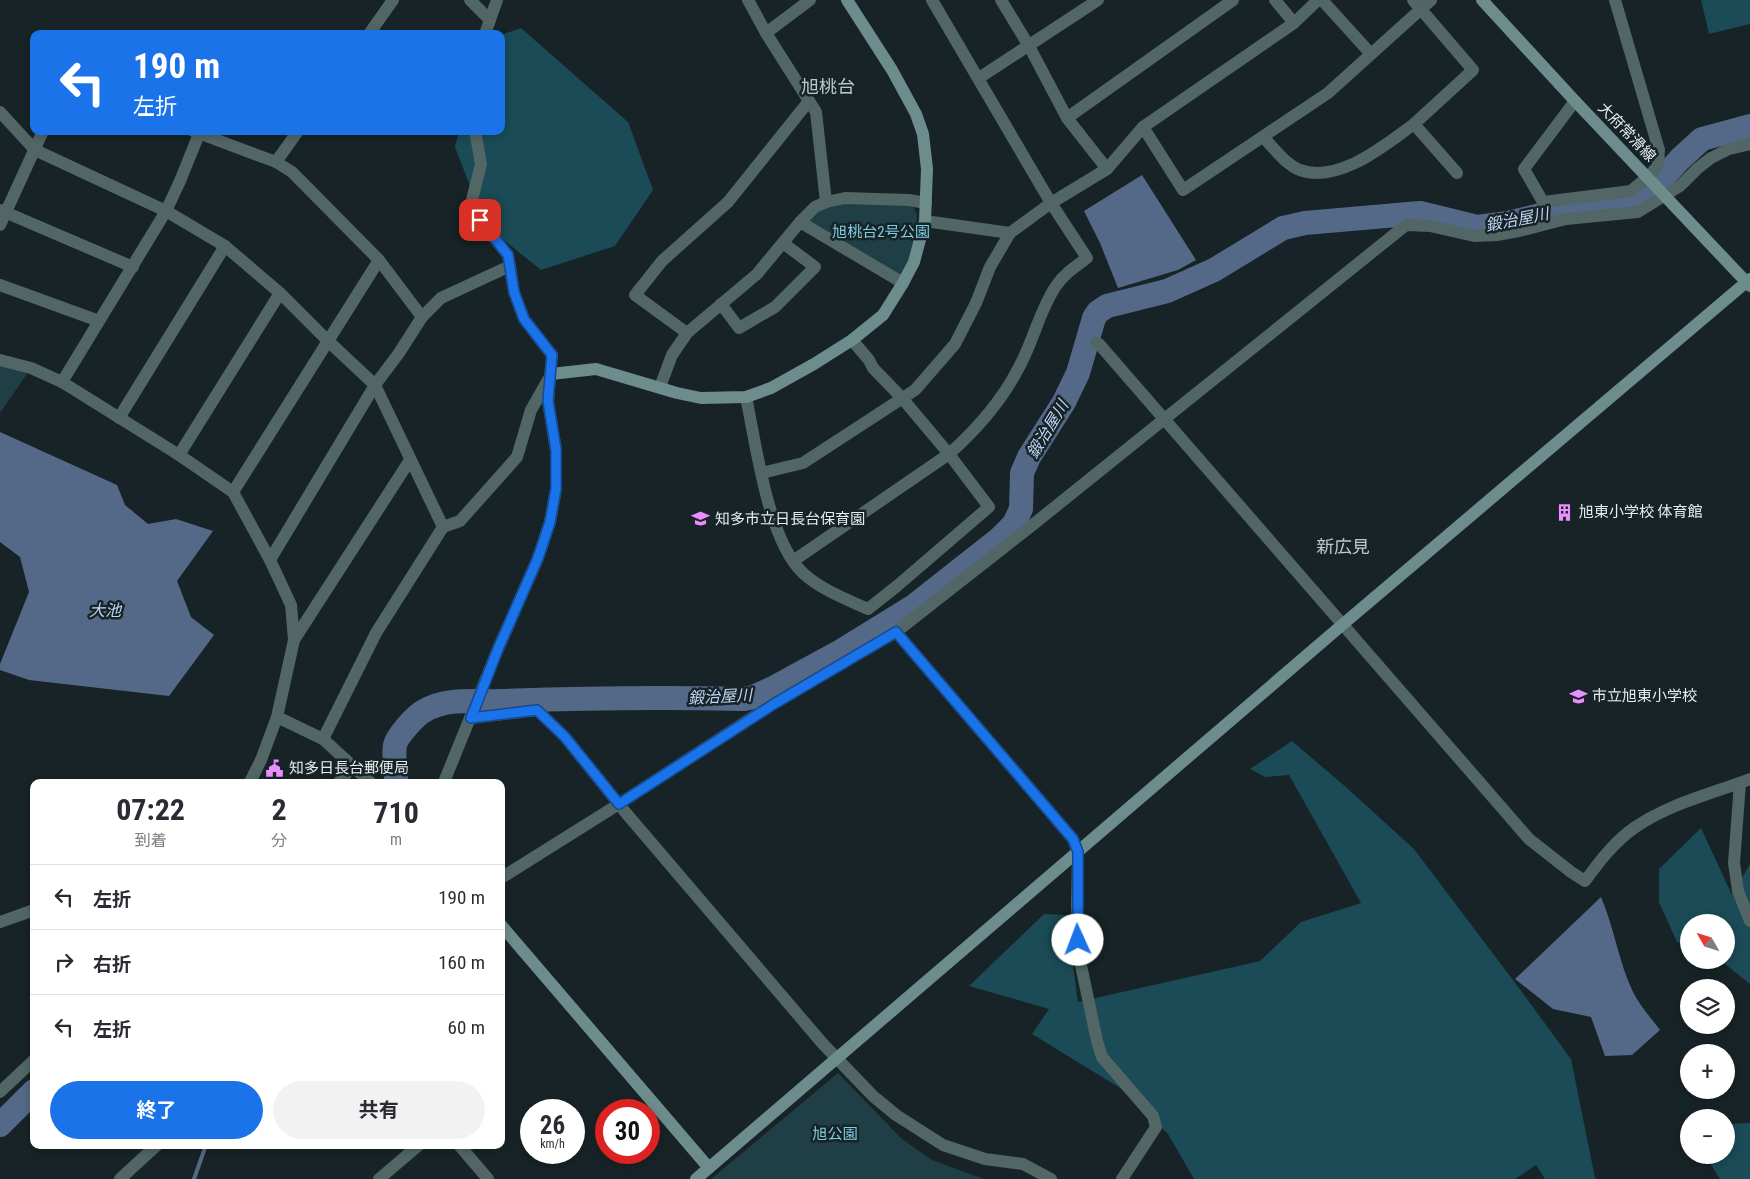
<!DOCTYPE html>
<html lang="ja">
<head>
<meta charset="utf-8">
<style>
  body { margin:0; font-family:"Roboto Condensed","Noto Sans JP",sans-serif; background:#f2f2f3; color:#2b2b33; height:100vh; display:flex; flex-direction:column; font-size:19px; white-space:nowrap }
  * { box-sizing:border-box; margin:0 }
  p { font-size:16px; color:#7c7c81 }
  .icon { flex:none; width:28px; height:28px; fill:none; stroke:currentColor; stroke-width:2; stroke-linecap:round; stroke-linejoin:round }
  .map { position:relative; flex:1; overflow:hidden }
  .panel { position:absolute; left:30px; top:779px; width:475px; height:370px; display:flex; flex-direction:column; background:#fff; border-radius:10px; box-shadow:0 2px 8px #0003 }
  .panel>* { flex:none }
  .hud { position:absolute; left:30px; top:30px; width:475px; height:105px; border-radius:10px; box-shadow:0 2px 8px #0003; background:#1a73e8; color:#fff; overflow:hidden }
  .needle { width:32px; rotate:309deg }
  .fabs { position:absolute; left:1680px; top:914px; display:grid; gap:10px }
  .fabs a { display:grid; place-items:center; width:55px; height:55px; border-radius:50%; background:#fff; box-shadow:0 2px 8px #0003; font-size:25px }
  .speed { position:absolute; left:520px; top:1099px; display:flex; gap:10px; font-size:25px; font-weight:700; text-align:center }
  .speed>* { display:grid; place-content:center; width:65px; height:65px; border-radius:50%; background:#fff; box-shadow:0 2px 8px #0003; line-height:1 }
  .speed small { font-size:12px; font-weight:400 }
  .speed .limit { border:8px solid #d22; background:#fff; color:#111 }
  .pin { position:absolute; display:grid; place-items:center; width:42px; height:42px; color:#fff; margin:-21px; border-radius:10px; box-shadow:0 2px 8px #0006 }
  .me { position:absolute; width:55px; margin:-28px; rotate:358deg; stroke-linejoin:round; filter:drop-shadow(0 0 4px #0008) }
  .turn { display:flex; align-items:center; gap:18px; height:105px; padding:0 20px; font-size:22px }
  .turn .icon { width:65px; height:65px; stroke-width:2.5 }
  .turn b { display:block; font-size:35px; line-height:42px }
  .eta { display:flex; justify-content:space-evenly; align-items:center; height:85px; text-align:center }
  .eta b { font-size:30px; font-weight:700; line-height:35px }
  .action { display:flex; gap:10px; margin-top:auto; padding:10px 20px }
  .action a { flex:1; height:58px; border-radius:30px; background:#1a73e8; color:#fff; font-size:20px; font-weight:700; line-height:58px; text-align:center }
  .action a+a { background:#f2f2f3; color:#2b2b33 }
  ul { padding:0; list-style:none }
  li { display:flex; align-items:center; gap:15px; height:65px; padding:0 20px; border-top:1px solid #e1e1e2 }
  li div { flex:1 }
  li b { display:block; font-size:19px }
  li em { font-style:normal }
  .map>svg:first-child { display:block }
  .green { fill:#1f3e45 }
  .forest { fill:#1a4b56 }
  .water { fill:#546988 }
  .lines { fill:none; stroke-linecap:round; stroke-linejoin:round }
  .stream { stroke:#546988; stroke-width:4 }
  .river { stroke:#546988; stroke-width:24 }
  .street { stroke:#516665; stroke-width:12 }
  .secondary { stroke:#6c8d8c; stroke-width:12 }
  .route-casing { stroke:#114b97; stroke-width:12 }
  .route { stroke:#1a73e8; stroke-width:9 }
  .labels { text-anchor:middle; stroke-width:5; stroke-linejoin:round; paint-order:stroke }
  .street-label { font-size:15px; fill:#e4ecee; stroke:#172326 }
  .park-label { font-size:15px; fill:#7ccfe3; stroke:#172326 }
  .poi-label { font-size:15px; fill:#e4ecee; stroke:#172326; text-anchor:start }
  .water-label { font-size:16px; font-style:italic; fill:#bed5f5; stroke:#172326 }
  .quarter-label { font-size:18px; fill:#bac9ce; stroke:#172326 }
</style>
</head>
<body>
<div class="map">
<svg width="1750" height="1179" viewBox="0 0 1750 1179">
  <rect width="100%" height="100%" fill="#172326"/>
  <!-- green -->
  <g class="green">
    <path d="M 909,200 L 917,214 L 914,262 L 903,283 L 800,222 L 826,202 Z"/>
    <path d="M 0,360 L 31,368 L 0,413 Z"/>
    <path d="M 838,1073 L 902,1139 L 932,1160 L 984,1179 L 711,1179 Z"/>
  </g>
  <!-- forest -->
  <g class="forest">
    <path d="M 1701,0 L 1750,0 L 1750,24 L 1709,34 Z"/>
    <path d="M 521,28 L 628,122 L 653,190 L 615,246 L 541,270 L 485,225 L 455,147 L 459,131 L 501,131 L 501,35 Z"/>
    <path d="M 1292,741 L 1347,788 L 1414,849 L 1519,988 L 1571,1059 L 1595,1178 L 1598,1179 L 1545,1179 L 1536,1165 L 1515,1179 L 1194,1179 L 1168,1134 L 1120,1088 L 1032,1034 L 1049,1009 L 969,986 L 1044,914 L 1066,915 L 1078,1002 L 1260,961 L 1301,922 L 1361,903 L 1289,775 L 1265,777 L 1250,769 Z"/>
    <path d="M 1701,828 L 1732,895 L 1750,864 L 1750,984 L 1720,960 L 1726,960 L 1726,922 L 1689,922 L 1689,947 L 1677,942 L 1659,902 L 1659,869 Z"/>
    <path d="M 1750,1123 L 1750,1179 L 1720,1179 L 1705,1155 L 1726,1155 L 1726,1124 Z"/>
  </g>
  <!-- water -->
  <g class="water">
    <path d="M 1142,175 L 1196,260 L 1178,270 L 1118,288 L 1100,243 L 1084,211 Z"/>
    <path d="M 0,432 L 117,485 L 125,505 L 148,524 L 176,519 L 213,531 L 177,581 L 191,617 L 214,635 L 169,696 L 29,680 L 0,670 L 0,664 L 29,592 L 20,557 L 0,542 Z"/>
    <path d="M 1601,897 C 1614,927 1619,963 1633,992 C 1640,1006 1651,1018 1660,1030 L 1632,1055 L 1605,1056 L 1591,1017 L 1553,1009 L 1515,979 Z"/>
  </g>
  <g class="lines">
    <!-- stream -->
    <path class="stream" d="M 194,1179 L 206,1145"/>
    <!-- river -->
    <g class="river">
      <path d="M 396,782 C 396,771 393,756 395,745 C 397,736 416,715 424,711 C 447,697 477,702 502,701 C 583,698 663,697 744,699 L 753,697 L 773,688 L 841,651 L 914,606 L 999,539 L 1014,524 L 1021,509 L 1022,473 L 1029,457 L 1064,402 L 1078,373 L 1094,318 L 1098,312 L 1107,306 L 1167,291 L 1214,270 L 1283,228 L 1305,223 L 1420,213 L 1477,227 L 1508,223 L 1553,212 L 1628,204 L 1645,193 L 1661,180 L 1680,159 L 1702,139 L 1750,126"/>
      <path d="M 0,1125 L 34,1091"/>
    </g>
    <!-- street -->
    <g class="street">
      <path d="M 470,0 L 490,20"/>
      <path d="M 748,0 L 766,33 L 810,0"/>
      <path d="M 1001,0 L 1029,46 L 1067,118 L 1107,169"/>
      <path d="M 1322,0 L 1371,54"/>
      <path d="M 1413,0 L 1473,70 L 1414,124"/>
      <path d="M 1294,23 L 1318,0"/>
      <path d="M 766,33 L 816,112 L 826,202"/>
      <path d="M 369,34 L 393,0"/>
      <path d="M 485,34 L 497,0"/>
      <path d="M 979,78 L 1098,0"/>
      <path d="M 1575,101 L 1524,169 L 1543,202 L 1631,191 L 1648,177 L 1658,166 L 1659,150 L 1615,0"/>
      <path d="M 0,112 L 35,150 L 166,211 L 225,246 L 280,293 L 327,340 L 375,385 L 443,527 L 376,633 L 323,739"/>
      <path d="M 1067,118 L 1233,0"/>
      <path d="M 1143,127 L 1183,190 L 1328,93 L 1431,0"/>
      <path d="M 193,131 L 276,162 L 292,172 L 379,260 L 422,317"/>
      <path d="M 1263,137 C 1274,148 1285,164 1300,170 C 1339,184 1385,145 1414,124 L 1457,173"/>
      <path d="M 276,162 L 298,131"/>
      <path d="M 0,210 L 133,267"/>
      <path d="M 925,221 L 1010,233"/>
      <path d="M 800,222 L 903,283"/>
      <path d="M 0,225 L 43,131"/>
      <path d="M 0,285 L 99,321"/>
      <path d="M 721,304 L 739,328 L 775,307 L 815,267 L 783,243"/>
      <path d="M 687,333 L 635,295 L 662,261 L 728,202 L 809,101"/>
      <path d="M 852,340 L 869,360 L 873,368 L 902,398 L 949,454 C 977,429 1001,402 1018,369 C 1033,343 1039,311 1056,286 C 1064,274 1076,266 1087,258 L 1051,203 L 932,0"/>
      <path d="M 1096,343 L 1099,344 L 1529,839 L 1571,872 L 1585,881 C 1599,862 1614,842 1634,828 C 1668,804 1711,794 1750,779"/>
      <path d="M 0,360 L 31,368 L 62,382 L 179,455 L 233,492 L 270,560 L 291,605 L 294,640 L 277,717 L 261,760 L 250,782"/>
      <path d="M 62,382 L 166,211 L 180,181 L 199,134"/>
      <path d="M 660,387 L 672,355 L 687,333 L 757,274 L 800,222 L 815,207 L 826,202 L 845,198 L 909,200 L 926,203"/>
      <path d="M 746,397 C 756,444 768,542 804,574 C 822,590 846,599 868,609 L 897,586 L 989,507 L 949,454 L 793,561"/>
      <path d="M 119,418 L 225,246"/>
      <path d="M 179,455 L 280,293"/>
      <path d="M 762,473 L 803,463 L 915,390 L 955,344 L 976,303 L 990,267 L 1010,233 L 1051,203 L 1107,169 L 1143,127 L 1294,23 L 1275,0"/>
      <path d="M 233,492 L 379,260"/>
      <path d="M 443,527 L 460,521 L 517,457 L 531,410 L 548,380"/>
      <path d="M 270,560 L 375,385 L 399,353 L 422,317 L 441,298 L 510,266"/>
      <path d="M 896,632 L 1073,839 L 1078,852 L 1077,906 L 1079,956 L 1097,1041 L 1102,1057 L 1153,1116 L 1156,1127 L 1122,1179"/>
      <path d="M 294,640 L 410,460"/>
      <path d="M 277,717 L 323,739 L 370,782"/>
      <path d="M 471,718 L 537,710 L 565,737 L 626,813 L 823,1044 L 873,1096 L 896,1115 L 943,1145 L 985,1159 L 1023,1164 L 1051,1179"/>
      <path d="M 339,782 L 353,766"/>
      <path d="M 444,782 L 498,649 L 538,558 L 550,522 L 556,489 L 556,450 L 548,401 L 552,355 L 524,319 L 514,292 L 508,255 L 470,208 L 481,164 L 475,131"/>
      <path d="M 1740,783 L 1734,863 L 1738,891 L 1750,921"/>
      <path d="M 501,878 L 619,804 L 773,704 L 896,632 L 1030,527 L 1406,225 L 1430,226 L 1474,236 L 1497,235 L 1519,231 L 1566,219 L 1638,212 L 1680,186 L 1698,168 L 1711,158 L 1729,149 L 1750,144"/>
      <path d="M 0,922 L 34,910"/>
      <path d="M 0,1092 L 34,1060"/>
      <path d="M 459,1145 L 488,1179"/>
      <path d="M 120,1179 L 157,1145"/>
      <path d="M 379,1179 L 419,1145"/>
    </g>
    <!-- secondary -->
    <g class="secondary">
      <path d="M 1482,0 L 1575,101 L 1750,286"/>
      <path d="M 551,374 L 596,369 L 677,393 L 701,398 L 746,397 L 771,388 L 814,364 L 852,340 L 883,315 L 903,283 L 914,262 L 925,221 L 927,169 L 923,134 L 916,114 L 892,70 L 847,0"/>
      <path d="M 501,925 L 709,1168"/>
      <path d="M 696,1179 L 1342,625 L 1750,279"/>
    </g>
  </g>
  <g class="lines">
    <defs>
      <path id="route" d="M 480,220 L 508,255 L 514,292 L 524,319 L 552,355 L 548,401 L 556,450 L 556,489 L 550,522 L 538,558 L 498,649 L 471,718 L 537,710 L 565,737 L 619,804 L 774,704 L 896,632 L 1073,839 L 1078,852 L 1078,940"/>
    </defs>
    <!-- route casing -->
    <use href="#route" class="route-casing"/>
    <!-- route -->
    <use href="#route" class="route"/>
  </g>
  <!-- icons -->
  <defs>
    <symbol id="building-bare" viewBox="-9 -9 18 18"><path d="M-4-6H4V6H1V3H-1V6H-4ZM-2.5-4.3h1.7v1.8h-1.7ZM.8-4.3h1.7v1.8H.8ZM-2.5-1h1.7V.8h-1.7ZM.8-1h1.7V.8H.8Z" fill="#ea8dfd" stroke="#172326" stroke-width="2.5" paint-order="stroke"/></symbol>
    <symbol id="school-bare" viewBox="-9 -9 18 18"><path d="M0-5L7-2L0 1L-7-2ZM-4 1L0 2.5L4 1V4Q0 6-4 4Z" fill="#ea8dfd" stroke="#172326" stroke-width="2.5" paint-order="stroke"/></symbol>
    <symbol id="civic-bare" viewBox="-9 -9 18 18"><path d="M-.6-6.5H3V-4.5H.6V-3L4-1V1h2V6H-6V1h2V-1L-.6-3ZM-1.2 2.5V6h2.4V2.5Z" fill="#ea8dfd" stroke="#172326" stroke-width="2.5" paint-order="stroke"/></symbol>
  </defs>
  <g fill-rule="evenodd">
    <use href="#building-bare" x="1552" y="500" width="25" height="25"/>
    <use href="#school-bare" x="688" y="506" width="25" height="25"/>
    <use href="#school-bare" x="1566" y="684" width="25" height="25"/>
    <use href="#civic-bare" x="262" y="756" width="25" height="25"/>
  </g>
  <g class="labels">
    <!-- street labels -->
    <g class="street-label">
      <text transform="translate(1627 132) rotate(46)" y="5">大府常滑線</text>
    </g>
    <!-- park labels -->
    <g class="park-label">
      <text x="881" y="237">旭桃台2号公園</text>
      <text x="835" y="1139">旭公園</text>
    </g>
    <!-- poi labels -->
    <g class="poi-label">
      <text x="1579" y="517">旭東小学校 体育館</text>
      <text x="715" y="524">知多市立日長台保育園</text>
      <text x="1592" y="701">市立旭東小学校</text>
      <text x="289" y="773">知多日長台郵便局</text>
    </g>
    <!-- water labels -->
    <g class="water-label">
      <text transform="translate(1517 219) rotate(-11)" y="6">鍛治屋川</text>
      <text transform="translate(1047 429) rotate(-59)" y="6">鍛治屋川</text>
      <text x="105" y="616">大池</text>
      <text transform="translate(720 696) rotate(-3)" y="6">鍛治屋川</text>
    </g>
    <!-- quarter labels -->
    <g class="quarter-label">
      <text x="828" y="93">旭桃台</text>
      <text x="1343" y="553">新広見</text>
    </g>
  </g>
</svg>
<div class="fabs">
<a><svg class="needle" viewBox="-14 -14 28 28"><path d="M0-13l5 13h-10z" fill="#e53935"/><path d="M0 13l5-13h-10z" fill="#7c7c81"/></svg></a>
<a><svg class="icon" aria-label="layers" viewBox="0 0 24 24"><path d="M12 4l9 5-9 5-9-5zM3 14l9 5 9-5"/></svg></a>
<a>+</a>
<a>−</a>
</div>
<div class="speed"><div>26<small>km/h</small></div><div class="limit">30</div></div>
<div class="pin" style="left:480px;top:220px;background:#d93025"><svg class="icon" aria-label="arrive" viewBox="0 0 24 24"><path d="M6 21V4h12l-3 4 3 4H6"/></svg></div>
<svg class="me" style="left:1078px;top:940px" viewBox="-20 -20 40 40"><circle r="19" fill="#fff"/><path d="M0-13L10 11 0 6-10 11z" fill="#1a73e8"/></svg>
<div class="hud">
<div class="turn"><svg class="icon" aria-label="left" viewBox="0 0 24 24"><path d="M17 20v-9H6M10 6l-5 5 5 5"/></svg><div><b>190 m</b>左折</div></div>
</div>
<section class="panel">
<div class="eta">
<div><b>07:22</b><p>到着</p></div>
<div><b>2</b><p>分</p></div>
<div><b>710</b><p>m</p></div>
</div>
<ul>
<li><svg class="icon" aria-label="left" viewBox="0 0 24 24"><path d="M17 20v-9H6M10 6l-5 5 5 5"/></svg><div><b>左折</b></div><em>190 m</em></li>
<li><svg class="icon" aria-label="right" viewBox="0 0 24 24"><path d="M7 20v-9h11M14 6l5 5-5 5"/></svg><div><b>右折</b></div><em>160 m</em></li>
<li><svg class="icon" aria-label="left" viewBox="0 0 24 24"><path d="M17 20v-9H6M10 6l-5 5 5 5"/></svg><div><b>左折</b></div><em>60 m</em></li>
</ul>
<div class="action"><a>終了</a><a>共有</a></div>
</section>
</div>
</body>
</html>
